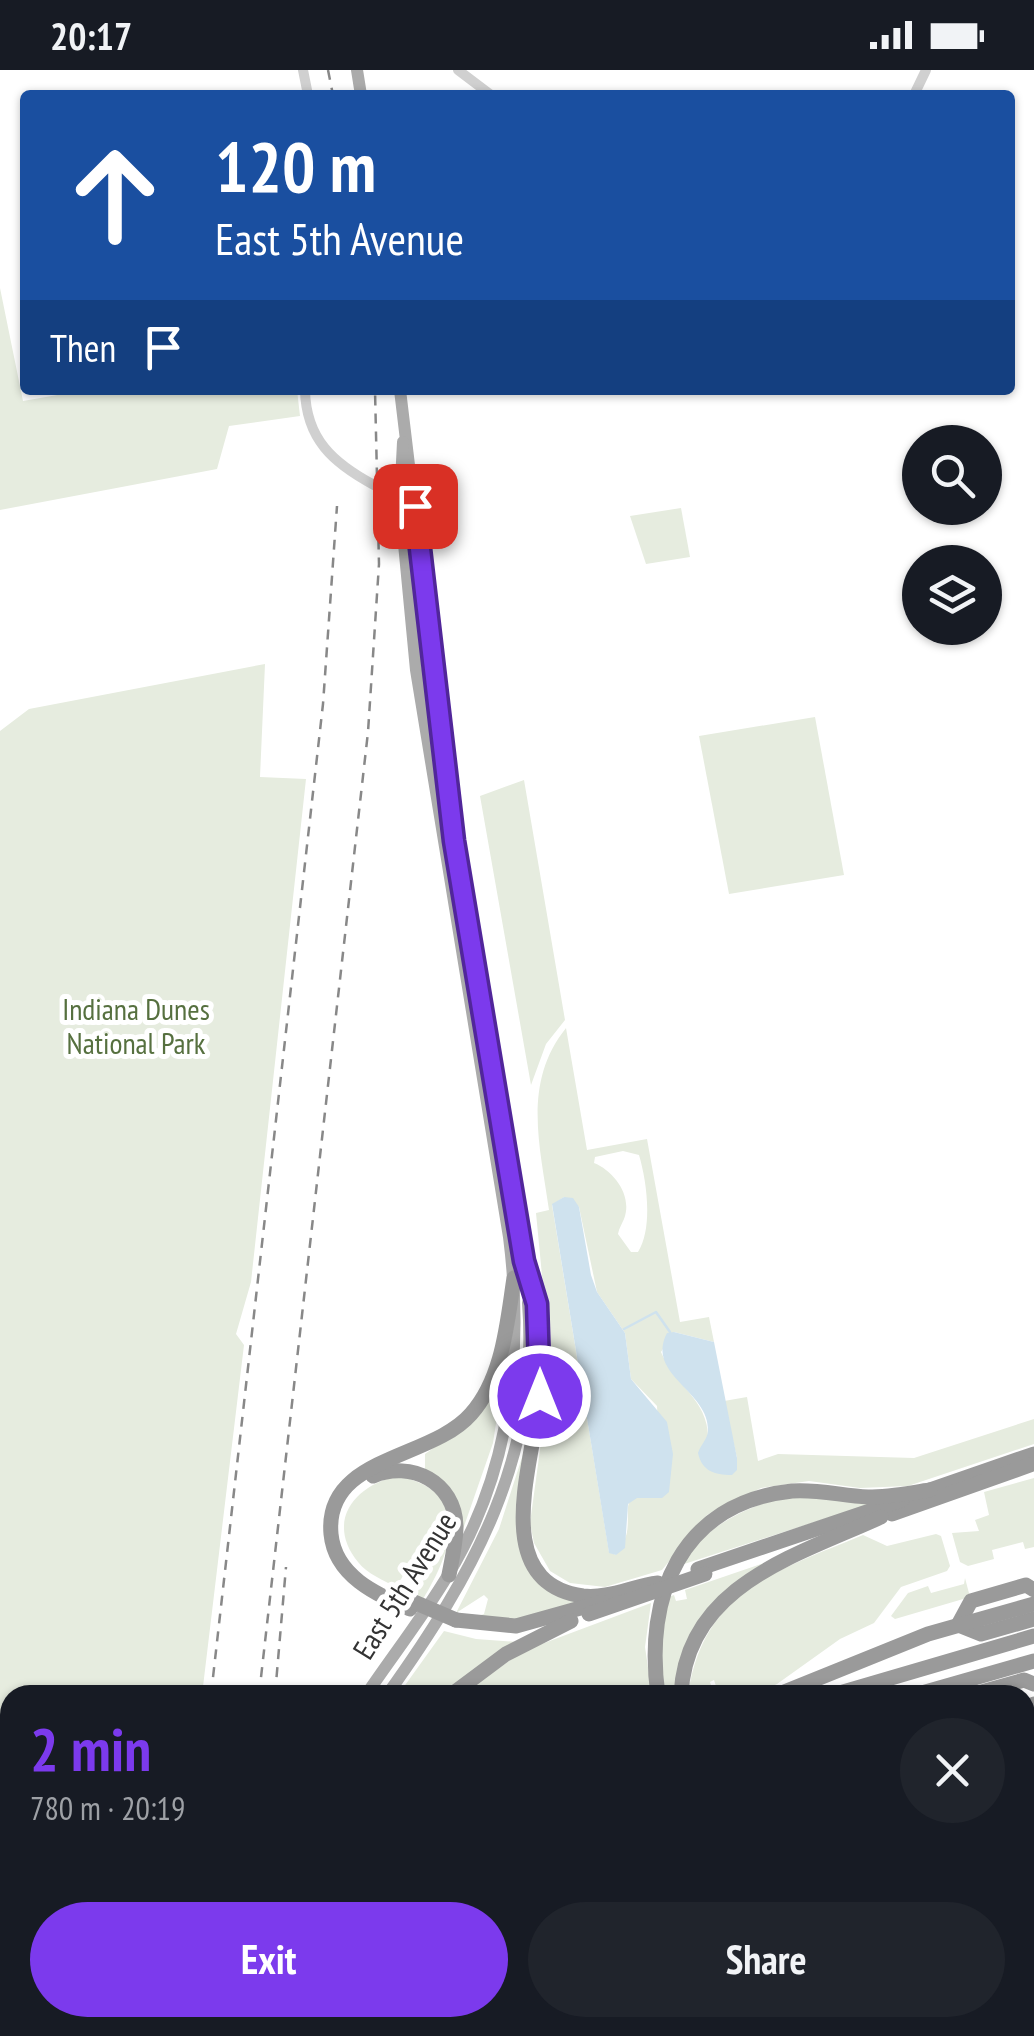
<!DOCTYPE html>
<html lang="en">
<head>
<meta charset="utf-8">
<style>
  body { margin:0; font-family:"PT Sans Narrow",sans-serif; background:#20242c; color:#f1f3f6; height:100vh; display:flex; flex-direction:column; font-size:38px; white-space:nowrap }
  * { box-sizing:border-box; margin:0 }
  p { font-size:32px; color:#9ea1a6 }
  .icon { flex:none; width:55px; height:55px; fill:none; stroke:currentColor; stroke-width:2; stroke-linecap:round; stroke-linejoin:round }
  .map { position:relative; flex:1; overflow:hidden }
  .details { position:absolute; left:0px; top:1615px; width:1035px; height:352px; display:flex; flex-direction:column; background:#171b24; border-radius:30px 30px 0 0; box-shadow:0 2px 8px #0004 }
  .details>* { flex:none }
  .top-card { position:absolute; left:20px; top:20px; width:995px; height:305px; border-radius:10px; box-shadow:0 2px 8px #0004; background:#1a4fa0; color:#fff; overflow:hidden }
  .controls { position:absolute; left:902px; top:355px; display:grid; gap:20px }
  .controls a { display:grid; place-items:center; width:100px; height:100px; border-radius:50%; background:#171b24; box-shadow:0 2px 8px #0004; font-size:50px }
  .pin { position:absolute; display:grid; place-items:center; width:85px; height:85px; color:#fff; margin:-42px; border-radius:20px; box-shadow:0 5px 15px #0006 }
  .me { position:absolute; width:110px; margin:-55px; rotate:0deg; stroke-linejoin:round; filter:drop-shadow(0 0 8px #0008) }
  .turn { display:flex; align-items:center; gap:35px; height:210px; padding:0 30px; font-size:45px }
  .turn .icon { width:130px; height:130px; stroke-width:2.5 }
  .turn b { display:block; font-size:70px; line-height:85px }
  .then { display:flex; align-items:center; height:95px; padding:0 30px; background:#0003; gap:20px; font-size:38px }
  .round { display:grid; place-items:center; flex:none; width:105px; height:105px; border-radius:52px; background:#20242c }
  .overview { display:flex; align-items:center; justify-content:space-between; height:170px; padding:0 30px }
  h1 { font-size:60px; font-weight:700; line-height:75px; color:#7c3aed }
  .primary-button { display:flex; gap:20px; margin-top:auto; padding:20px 30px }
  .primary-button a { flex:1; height:115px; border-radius:60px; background:#7c3aed; color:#fff; font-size:40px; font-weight:700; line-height:115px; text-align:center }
  .primary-button a+a { background:#20242c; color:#f1f3f6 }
  .status { display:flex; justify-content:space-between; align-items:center; height:70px; padding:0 50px; background:#171b24; direction:ltr }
  .status svg { height:28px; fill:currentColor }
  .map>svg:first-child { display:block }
  .green { fill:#e6ecdf; fill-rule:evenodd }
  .water { fill:#cfe2ee }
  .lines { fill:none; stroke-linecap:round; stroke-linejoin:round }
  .stream { stroke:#cfe2ee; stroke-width:2.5 }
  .tertiary { stroke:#d0d0d0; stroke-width:10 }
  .primary { stroke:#ababab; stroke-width:12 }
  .trunk { stroke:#a2a2a2; stroke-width:14 }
  .motorway { stroke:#9a9a9a; stroke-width:15 }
  .rail { stroke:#888; stroke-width:2.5; stroke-dasharray:10 8; stroke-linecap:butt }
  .motorway-bridge { stroke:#9a9a9a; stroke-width:15 }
  .route-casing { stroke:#51269a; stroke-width:25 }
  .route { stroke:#7c3aed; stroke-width:18 }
  .labels { text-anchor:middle; stroke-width:10; stroke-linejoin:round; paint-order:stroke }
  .park-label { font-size:30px; fill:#56703f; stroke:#fff }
  .street-label { font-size:30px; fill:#333; stroke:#fff }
</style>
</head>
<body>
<div class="status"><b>20:17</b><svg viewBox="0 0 49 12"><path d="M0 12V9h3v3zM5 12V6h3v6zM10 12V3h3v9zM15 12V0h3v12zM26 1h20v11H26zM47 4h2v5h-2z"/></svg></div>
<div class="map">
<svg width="1034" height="1966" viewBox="0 0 1034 1966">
  <rect width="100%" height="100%" fill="#fff"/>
  <!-- green -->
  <g class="green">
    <path d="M 0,218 L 23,331 L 86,320 L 297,320 L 300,346 L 229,356 L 217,399 L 0,440 Z"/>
    <path d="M 681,438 L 690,487 L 646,494 L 630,446 Z"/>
    <path d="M 265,594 L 260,707 L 306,709 L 251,1212 L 236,1264 L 244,1275 L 202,1625 L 10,1625 L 10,1670 L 0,1671 L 0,661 L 29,639 Z"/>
    <path d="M 815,647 L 844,805 L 729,824 L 699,666 Z"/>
    <path d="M 524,710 L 565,950 L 546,974 L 531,1015 L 480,726 Z"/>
    <path d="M 566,958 L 587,1080 L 647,1069 L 680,1252 L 709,1247 L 714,1272 L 674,1262 L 661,1282 C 674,1314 708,1330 708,1367 L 737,1388 L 724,1331 L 747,1327 L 758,1391 L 778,1384 L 914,1388 L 1034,1349 L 1034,1374 L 908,1416 L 860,1418 L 809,1411 L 761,1418 L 707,1445 L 662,1500 L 605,1517 L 570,1513 L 550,1501 L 534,1473 L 530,1453 L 551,1299 L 536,1143 L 549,1140 C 540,1076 522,1013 566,958 ZM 623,1081 L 639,1085 C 647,1112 653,1158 638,1182 L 631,1182 L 618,1164 C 619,1158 622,1154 624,1149 C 633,1126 614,1101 594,1093 L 595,1087 ZM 564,1127 L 579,1137 L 597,1222 L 625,1263 L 631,1309 L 657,1336 L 662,1428 C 617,1422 631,1436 627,1462 C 626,1469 619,1478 616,1485 L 609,1482 L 552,1135 Z"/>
    <path d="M 504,1301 L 493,1373 L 461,1465 L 425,1399 L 425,1384 L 475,1349 Z"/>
    <path d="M 524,1381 L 528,1492 L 585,1531 L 516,1549 L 478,1546 L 484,1544 L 488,1529 L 484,1525 L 456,1543 L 499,1459 Z"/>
    <path d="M 398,1406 C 473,1422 453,1479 423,1529 L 418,1526 L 418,1508 L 405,1501 L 397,1518 C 384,1510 367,1504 358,1492 C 325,1451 355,1415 398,1406 Z"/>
    <path d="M 1034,1408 L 1034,1477 L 1025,1479 L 1023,1472 L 992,1480 L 994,1489 L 968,1496 L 960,1492 L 952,1463 L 979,1461 L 975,1450 L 989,1445 L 984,1422 Z"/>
    <path d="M 792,1425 L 874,1433 L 678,1496 C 708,1455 743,1437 792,1425 Z"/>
    <path d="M 936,1464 L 941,1466 L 950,1496 L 947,1501 L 901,1517 L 874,1553 L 840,1569 L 777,1614 L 754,1625 L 719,1625 L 714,1610 L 710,1612 L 714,1625 L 688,1625 C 703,1520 777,1501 863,1465 L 887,1476 Z"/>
    <path d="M 776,1489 L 727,1519 L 675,1625 L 664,1625 L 660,1549 L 666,1528 L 674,1525 L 676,1531 L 687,1529 L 685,1520 Z"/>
    <path d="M 965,1508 L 970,1527 L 895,1549 L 891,1546 L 908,1523 L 928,1516 L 931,1523 L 964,1514 Z"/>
    <path d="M 651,1533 L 645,1577 L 652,1625 L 461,1625 L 523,1581 Z"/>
    <path d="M 444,1561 L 476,1569 L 518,1572 L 444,1625 L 398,1625 Z"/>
    <path d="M 1034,1836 L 1034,1966 L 1032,1966 L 1025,1946 L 1025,1837 Z"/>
    <path d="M 673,1958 L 939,1958 L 935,1966 L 675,1966 Z"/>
  </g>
  <!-- water -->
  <g class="water">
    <path d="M 564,1127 L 573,1128 L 579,1137 L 591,1205 L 597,1222 L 625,1263 L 631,1309 L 667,1352 L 673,1384 L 669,1422 L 662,1428 L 637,1428 L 628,1434 L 625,1478 L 616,1485 L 609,1483 L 552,1134 Z"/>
    <path d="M 674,1262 L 714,1272 L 737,1388 L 737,1400 L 732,1405 C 714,1405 702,1401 698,1383 C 701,1374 707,1370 708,1361 C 710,1321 645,1305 667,1263 Z"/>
  </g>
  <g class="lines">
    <!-- stream -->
    <path class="stream" d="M 624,1259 L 656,1242 L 670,1262"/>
    <!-- tertiary -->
    <g class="tertiary">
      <path d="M 303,0 L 308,25"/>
      <path d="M 458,0 L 491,25"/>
      <path d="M 914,25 L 926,0"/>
      <path d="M 305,320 C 306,369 333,393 374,415 C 388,422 399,432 415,436"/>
    </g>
    <!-- primary -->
    <g class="primary">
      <path d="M 357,0 L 361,25"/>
      <path d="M 400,320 L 454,771 L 525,1198"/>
      <path d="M 366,1625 C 393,1585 423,1547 448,1505 C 510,1402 524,1285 509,1167 L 416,600 L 400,432 L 403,372"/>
      <path d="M 387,1625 C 473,1505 540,1387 528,1233"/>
      <path d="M 237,1966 L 238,1958"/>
      <path d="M 253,1966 L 255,1958"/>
    </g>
    <!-- trunk -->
    <path class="trunk" d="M 264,1966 L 271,1958"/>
    <!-- motorway -->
    <g class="motorway">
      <path d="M 524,1191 C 537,1236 543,1280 539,1328 C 535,1389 486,1512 583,1526 C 608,1529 633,1516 658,1513"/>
      <path d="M 373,1406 C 411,1390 455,1412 456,1456 C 456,1472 452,1489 449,1505"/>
      <path d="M 924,1422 L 1034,1384"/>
      <path d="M 892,1444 L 1030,1395"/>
      <path d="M 698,1499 L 902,1430"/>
      <path d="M 410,1539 C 376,1524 335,1506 331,1464 C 324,1386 431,1390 471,1344 C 503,1308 507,1253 514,1208"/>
      <path d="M 456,1550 L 516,1556 L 602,1532"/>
      <path d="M 958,1555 L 971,1531 L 1026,1515 L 1034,1520"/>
      <path d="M 961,1556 L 981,1564 L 1034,1549"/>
      <path d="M 451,1625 L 506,1584 L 571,1551"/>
      <path d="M 658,1625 C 644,1527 680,1433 792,1421 C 818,1419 843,1426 868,1427 C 889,1427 909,1423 930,1420"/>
      <path d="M 681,1625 C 686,1515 798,1485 881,1447"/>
      <path d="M 777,1625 L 928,1564 L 1034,1534"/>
      <path d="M 833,1625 L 1034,1566"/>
      <path d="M 915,1625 L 1034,1591"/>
      <path d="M 971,1625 L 1024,1610 L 1034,1614"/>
      <path d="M 1025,1638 L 1034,1634"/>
      <path d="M 1025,1749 L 1034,1748"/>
      <path d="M 1025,1766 L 1034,1764"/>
      <path d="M 1025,1779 L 1034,1778"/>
      <path d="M 1025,1796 L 1034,1793"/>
      <path d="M 1025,1811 L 1034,1809"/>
      <path d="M 1025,1823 L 1034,1820"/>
      <path d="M 94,1966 L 104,1958"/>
      <path d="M 128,1966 L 138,1958"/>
    </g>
    <!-- rail -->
    <g class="rail">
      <path d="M 328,0 L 333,25"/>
      <path d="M 211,1625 L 323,634 L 337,436"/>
      <path d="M 259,1625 L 368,662 L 379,494 L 375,320"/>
      <path d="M 275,1625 L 286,1497"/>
      <path d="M 171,1966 L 172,1958"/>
      <path d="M 214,1966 L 215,1958"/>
      <path d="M 586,1966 L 593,1958"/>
    </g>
    <!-- motorway-bridge -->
    <g class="motorway-bridge">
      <path d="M 414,1532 L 456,1550"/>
      <path d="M 589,1544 L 705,1504"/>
    </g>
  </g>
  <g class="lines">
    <defs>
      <path id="route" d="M 415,436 L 454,771 L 524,1191 L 537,1234 L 540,1326"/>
    </defs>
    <!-- route casing -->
    <use href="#route" class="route-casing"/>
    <!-- route -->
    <use href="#route" class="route"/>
  </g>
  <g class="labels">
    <!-- park labels -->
    <g class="park-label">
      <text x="136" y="950">Indiana Dunes<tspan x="136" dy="34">National Park</tspan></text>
    </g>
    <!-- street labels -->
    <g class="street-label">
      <text transform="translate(405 1516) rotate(-58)" y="10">East 5th Avenue</text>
    </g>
  </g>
</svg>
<div class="controls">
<a><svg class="icon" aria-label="search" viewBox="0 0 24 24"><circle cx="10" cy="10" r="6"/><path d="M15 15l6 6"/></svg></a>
<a><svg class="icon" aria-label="layers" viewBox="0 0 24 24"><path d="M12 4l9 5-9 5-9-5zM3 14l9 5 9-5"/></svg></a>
</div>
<div class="pin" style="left:415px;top:436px;background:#d93025"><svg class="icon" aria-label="arrive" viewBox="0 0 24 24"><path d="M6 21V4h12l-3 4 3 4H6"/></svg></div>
<svg class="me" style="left:540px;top:1326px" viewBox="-20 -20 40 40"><circle r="17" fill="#7c3aed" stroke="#fff" stroke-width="3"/><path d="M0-11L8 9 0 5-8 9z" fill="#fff"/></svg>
<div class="top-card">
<div class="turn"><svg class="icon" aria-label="ahead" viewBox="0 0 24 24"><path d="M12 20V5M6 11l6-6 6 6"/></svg><div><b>120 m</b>East 5th Avenue</div></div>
<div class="then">Then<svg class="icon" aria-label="arrive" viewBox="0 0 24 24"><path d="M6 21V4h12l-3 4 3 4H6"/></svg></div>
</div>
<section class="details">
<div class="overview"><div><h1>2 min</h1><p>780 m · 20:19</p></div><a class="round"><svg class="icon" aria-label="close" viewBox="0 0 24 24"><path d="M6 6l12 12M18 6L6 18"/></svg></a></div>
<div class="primary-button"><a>Exit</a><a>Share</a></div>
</section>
</div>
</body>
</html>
